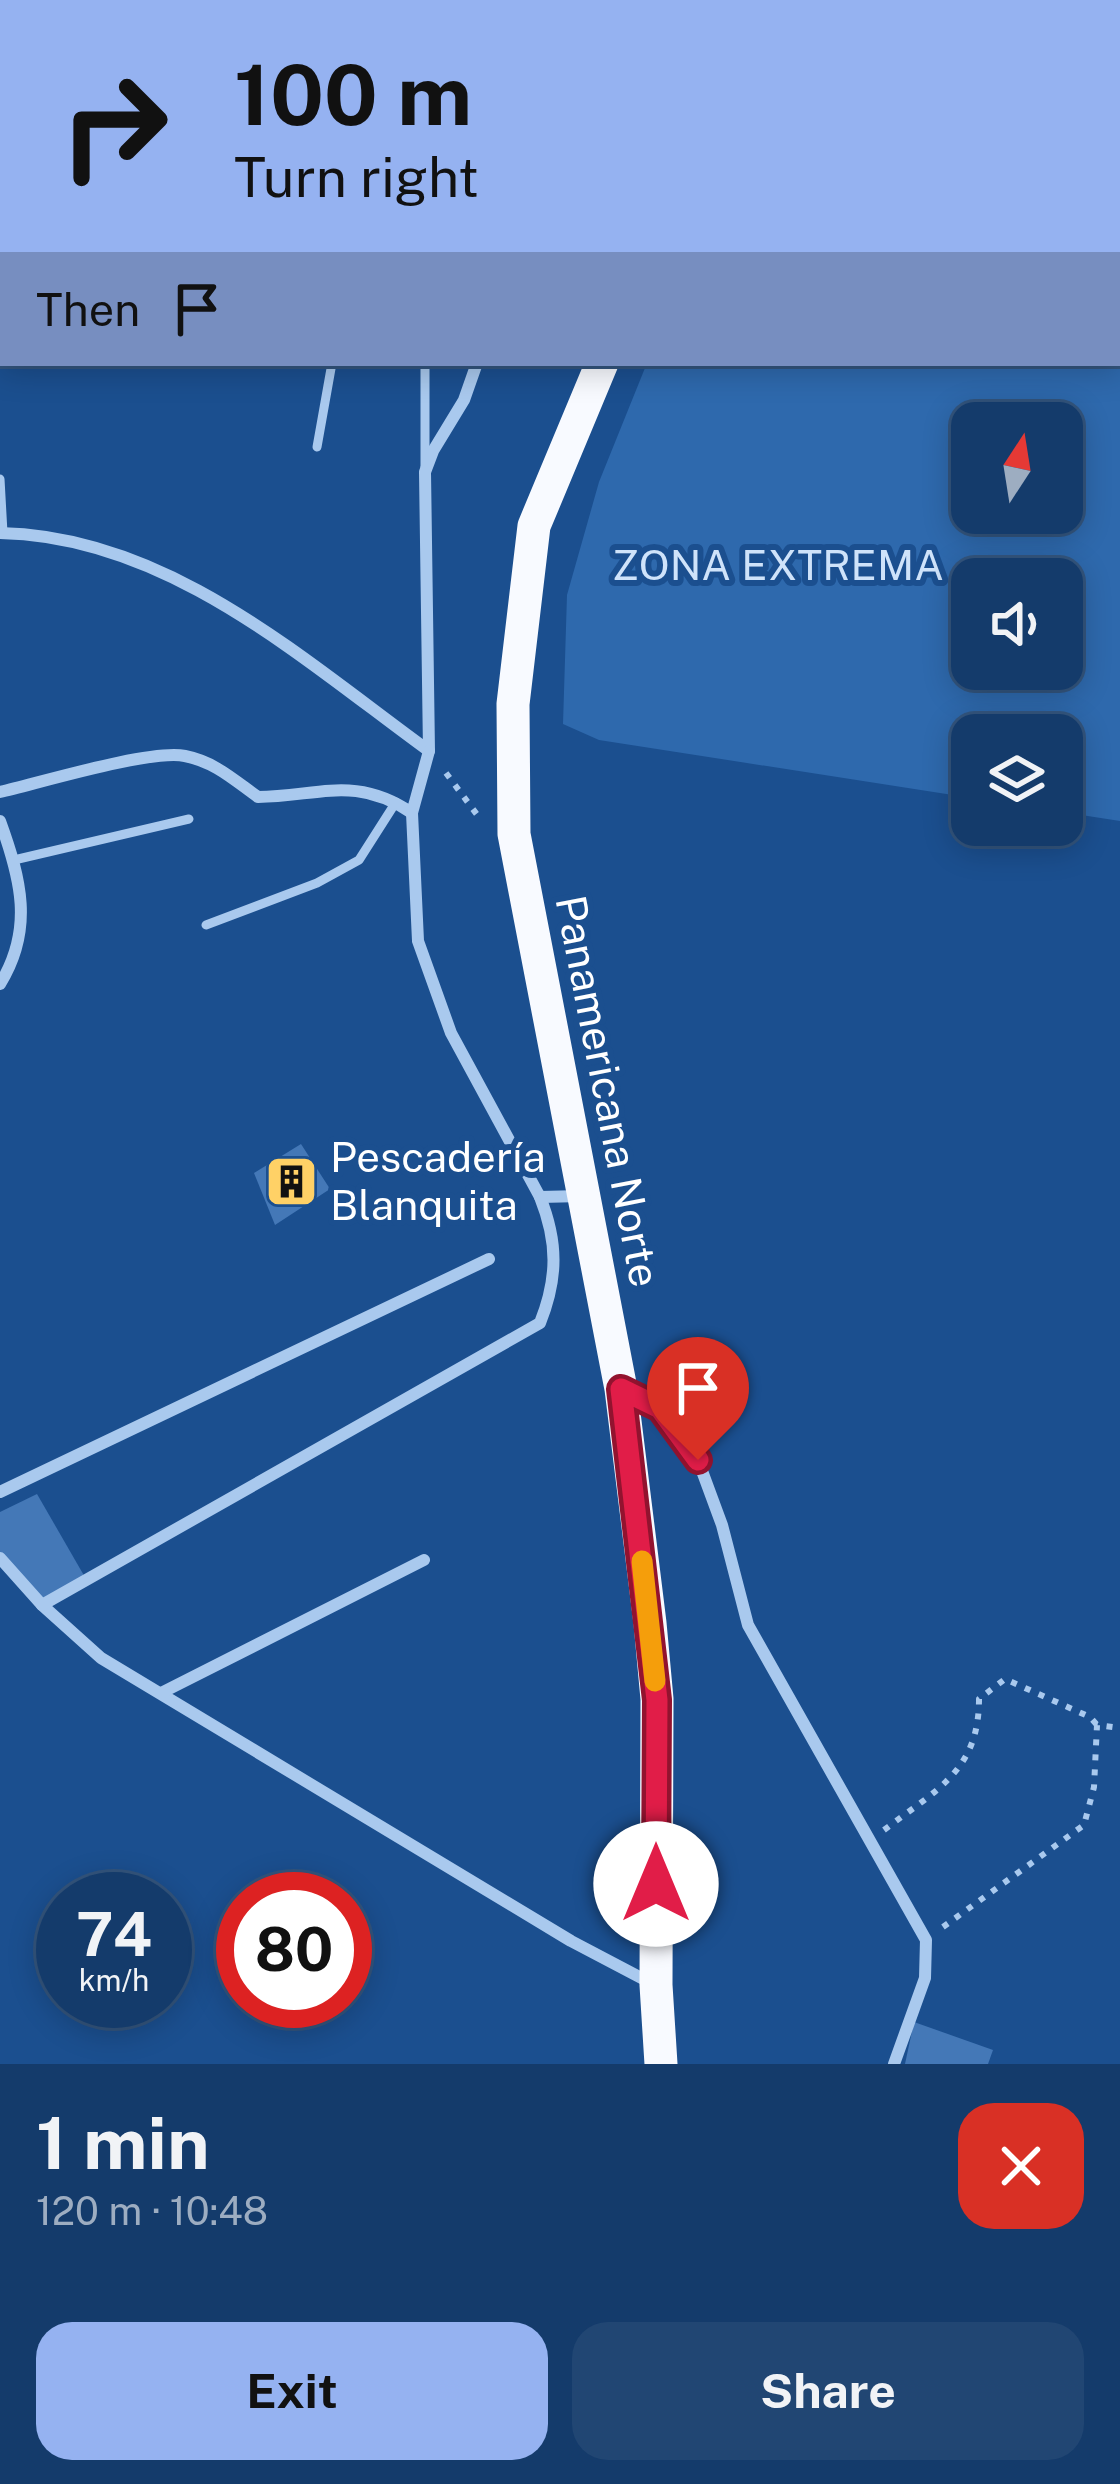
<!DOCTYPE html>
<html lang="en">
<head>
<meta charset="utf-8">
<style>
  body { margin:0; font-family:"Public Sans",sans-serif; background:#214673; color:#f1f3f6; height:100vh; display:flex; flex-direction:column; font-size:45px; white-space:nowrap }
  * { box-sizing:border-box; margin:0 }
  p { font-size:39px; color:#9dadc1 }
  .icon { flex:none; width:66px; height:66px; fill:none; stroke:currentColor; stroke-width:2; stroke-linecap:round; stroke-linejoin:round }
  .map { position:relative; height:2064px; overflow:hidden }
  .details { display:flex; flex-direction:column; background:#143b6b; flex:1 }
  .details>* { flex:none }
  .guide { position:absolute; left:0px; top:0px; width:1122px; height:366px; box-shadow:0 6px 30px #0003,0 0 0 3px #33557e; background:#95b2f1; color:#111; overflow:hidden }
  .needle { width:78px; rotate:12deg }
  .tools { position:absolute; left:951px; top:402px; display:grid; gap:24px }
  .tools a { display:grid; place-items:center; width:132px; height:132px; border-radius:24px; background:#143b6b; box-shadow:0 6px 30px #0003,0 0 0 3px #33557e; font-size:60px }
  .speed { position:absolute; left:36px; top:1872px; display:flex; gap:24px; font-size:60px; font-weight:700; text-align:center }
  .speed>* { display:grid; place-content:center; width:156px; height:156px; border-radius:50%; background:#143b6b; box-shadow:0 6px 30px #0003,0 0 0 3px #33557e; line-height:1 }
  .speed small { font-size:30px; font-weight:400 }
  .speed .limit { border:18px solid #d22; background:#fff; color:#111 }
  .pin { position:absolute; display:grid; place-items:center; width:102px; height:102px; color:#fff; margin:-123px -51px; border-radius:50% 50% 50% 0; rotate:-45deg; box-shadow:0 0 12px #0007 }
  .pin .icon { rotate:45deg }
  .me { position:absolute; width:132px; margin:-66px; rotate:0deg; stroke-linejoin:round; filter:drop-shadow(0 0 9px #0008) }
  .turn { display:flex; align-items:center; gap:42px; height:252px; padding:0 36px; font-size:54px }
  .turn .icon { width:156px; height:156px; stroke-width:2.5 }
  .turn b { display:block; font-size:84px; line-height:102px }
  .then { display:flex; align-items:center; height:114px; padding:0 36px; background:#0003; gap:24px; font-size:45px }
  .round { display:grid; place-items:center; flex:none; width:126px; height:126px; border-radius:36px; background:#214673 }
  .headline { display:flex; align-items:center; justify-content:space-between; height:204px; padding:0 36px }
  h1 { font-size:72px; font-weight:700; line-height:90px }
  .cta { display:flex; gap:24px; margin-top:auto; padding:24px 36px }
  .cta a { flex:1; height:138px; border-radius:36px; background:#95b2f1; color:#111; font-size:48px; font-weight:700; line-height:138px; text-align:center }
  .cta a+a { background:#214673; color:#f1f3f6 }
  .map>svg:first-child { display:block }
  .green { fill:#2e69ad; fill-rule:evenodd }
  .building { fill:#4478b7 }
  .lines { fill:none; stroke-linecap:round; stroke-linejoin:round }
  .path { stroke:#a9c9ee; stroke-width:6; stroke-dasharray:6 9; stroke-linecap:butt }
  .service { stroke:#a9c9ee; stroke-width:9 }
  .minor { stroke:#a9c9ee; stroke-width:12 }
  .tertiary { stroke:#a9c9ee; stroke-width:21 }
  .trunk { stroke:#f8faff; stroke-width:33 }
  .route-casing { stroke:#92132f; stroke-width:30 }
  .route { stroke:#e11d48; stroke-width:21 }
  .slow { stroke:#f59e0b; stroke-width:21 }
  .labels { text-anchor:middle; stroke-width:12; stroke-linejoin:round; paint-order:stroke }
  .park-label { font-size:42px; fill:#cfe3fa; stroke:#1b4f8f }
  .street-label { font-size:42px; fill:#fff; stroke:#1b4f8f }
  .poi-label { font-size:42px; fill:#fff; stroke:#1b4f8f; text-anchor:start }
</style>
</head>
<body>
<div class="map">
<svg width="1120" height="2064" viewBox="0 0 1120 2064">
  <rect width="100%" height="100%" fill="#1b4f8f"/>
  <!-- green -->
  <path class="green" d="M 1120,339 L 1120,821 L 1062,812 L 1062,735 L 972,735 L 972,798 L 599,740 L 563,724 L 567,595 L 599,482 L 647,363 L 1119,363 ZM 972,423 L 1062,423 L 1062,513 L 972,513 ZM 972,579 L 1062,579 L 1062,669 L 972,669 Z"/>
  <!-- building -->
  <g class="building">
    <path d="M 301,1144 L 330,1189 L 275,1225 L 254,1173 Z"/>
    <path d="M 37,1494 L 86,1579 L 43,1602 L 0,1552 L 0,1512 Z"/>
    <path d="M 914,2022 L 993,2050 L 988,2064 L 905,2064 Z"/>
  </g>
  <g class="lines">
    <!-- path -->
    <g class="path">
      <path d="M 446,773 L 481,820"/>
      <path d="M 884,1830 C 936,1790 979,1771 979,1699 L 1005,1679 L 1090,1717 L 1097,1725"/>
      <path d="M 943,1927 L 1084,1825 L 1094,1787 L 1097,1725 L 1120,1728"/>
    </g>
    <!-- service -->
    <g class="service">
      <path d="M 0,314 L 3,290"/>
      <path d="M 425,363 L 425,467"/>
      <path d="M 317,447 L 332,363"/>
      <path d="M 0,479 L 3,533"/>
      <path d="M 14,860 L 189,819"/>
      <path d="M 206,925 L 317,883 L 359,860 L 396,802"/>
    </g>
    <!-- minor -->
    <g class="minor">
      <path d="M 480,0 L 481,3"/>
      <path d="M 725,3 L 725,0"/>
      <path d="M 0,533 C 167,536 301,658 429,751 L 425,472 L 433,451 L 464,400 L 477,363"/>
      <path d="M 0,792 C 39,783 151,749 185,756 C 215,762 234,780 258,797 C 319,796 356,775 412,813 L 429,751"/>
      <path d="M 412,813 L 418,941 L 451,1033 L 540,1197 L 582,1196"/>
      <path d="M 0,821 C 21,879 34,929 0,984"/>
      <path d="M 625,1391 L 660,1407 L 698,1460 L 722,1525 L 748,1625 L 926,1940 L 925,1978 L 894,2064"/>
      <path d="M 0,1492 L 489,1259"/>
      <path d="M 0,1558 L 42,1605 L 101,1658 L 571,1941 L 649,1982"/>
      <path d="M 42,1605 L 540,1323 C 558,1278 558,1242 540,1197"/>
      <path d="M 161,1693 L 424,1560"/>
    </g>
    <!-- tertiary -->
    <g class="tertiary">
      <path d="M 1119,219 L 1120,220"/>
      <path d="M 1119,305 L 1120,306"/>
    </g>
    <!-- trunk -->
    <g class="trunk">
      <path d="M 820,3 L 822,0"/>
      <path d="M 602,363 L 534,526 L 513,704 L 514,834 L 621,1389 L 650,1623 L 657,1699 L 656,1985 L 661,2064"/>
    </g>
  </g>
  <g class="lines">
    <defs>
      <path id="route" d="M 656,1884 L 657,1700 L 621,1389 L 660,1408 L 698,1460"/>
    </defs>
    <!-- route casing -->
    <use href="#route" class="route-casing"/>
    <!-- route -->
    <use href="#route" class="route"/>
    <!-- slow -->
    <path class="slow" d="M 642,1561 L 655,1681"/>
  </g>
  <!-- icons -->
  <defs>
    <symbol id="building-square" viewBox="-11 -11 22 22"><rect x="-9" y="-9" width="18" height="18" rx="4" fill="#ffd166" stroke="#1b4f8f"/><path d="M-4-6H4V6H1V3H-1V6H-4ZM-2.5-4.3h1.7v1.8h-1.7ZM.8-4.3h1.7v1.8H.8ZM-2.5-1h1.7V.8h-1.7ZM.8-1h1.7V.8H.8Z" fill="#111"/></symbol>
  </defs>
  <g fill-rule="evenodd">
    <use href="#building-square" x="262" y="1152" width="59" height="59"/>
  </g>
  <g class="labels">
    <!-- park labels -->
    <g class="park-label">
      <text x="778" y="580">ZONA EXTREMA</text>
    </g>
    <!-- street labels -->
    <g class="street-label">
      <text transform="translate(608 1091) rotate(79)" y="15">Panamericana Norte</text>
    </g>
    <!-- poi labels -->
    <g class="poi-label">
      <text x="330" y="1172">Pescadería<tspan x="330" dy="48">Blanquita</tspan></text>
    </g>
  </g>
</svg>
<div class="tools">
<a><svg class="needle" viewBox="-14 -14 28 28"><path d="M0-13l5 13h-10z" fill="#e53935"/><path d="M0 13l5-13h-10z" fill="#9dadc1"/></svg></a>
<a><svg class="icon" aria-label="sound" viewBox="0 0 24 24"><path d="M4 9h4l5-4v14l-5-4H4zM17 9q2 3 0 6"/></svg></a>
<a><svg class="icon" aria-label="layers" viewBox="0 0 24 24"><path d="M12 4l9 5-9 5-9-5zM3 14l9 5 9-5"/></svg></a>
</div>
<div class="speed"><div>74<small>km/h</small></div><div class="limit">80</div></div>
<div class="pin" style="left:698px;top:1460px;background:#d93025"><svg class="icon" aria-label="arrive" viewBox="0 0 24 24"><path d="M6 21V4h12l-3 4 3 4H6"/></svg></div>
<svg class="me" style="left:656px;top:1884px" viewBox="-20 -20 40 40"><circle r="19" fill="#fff"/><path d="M0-13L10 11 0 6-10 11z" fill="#e11d48"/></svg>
<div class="guide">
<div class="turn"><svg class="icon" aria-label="right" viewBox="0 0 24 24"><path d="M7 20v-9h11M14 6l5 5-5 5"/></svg><div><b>100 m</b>Turn right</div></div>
<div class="then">Then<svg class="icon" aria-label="arrive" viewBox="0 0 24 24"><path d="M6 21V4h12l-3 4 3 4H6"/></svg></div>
</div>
</div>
<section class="details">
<div class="headline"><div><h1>1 min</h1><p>120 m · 10:48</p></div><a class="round" style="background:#d93025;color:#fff"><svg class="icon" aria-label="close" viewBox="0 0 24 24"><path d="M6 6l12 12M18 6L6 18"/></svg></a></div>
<div class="cta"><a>Exit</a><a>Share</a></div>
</section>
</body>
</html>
